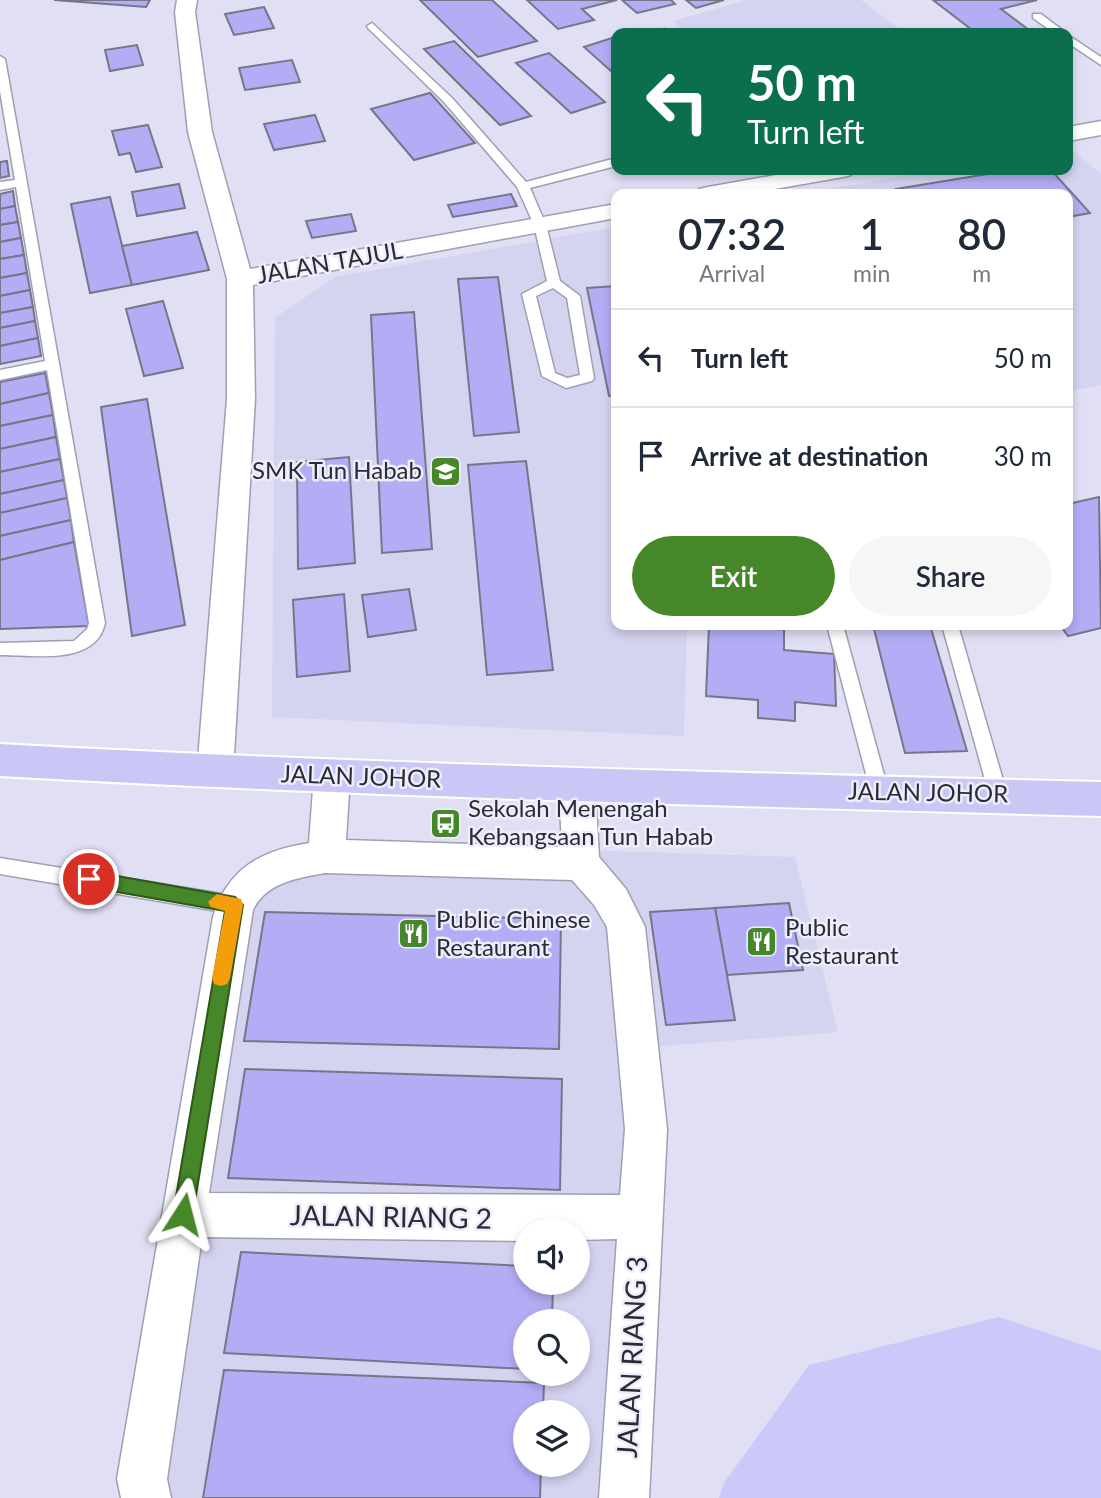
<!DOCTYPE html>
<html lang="en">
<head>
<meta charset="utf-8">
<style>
  body { margin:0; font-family:Lato,sans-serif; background:#f6f6f7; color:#1f2937; height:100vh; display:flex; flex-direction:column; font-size:26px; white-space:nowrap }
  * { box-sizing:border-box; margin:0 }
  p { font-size:23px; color:#747a83 }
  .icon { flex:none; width:38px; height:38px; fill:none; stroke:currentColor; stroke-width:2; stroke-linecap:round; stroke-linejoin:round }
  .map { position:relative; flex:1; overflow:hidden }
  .side { position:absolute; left:611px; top:189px; width:462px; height:441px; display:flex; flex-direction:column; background:#fff; border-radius:14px; box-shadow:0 4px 10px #0003 }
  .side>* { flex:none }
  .guide { position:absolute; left:611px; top:28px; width:462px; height:147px; border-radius:14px; box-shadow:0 4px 10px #0003; background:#0b6e4f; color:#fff; overflow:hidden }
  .controls { position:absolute; left:513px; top:1218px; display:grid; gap:14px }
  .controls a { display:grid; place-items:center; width:77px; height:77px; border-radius:50%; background:#fff; box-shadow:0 4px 10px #0003; font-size:35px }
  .pin { position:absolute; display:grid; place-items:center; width:60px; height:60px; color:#fff; margin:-30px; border:4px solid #fff; border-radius:50%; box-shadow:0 2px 7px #0007 }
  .me { position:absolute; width:77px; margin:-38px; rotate:9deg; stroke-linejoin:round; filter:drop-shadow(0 0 5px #0008) }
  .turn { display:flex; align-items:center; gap:24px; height:147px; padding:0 21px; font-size:32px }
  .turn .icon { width:91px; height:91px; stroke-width:2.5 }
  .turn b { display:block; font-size:49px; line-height:60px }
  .eta { display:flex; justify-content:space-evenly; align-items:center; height:119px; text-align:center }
  .eta b { font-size:42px; font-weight:600; line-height:49px }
  .button { display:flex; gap:14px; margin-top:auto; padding:14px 21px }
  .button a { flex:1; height:80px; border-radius:42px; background:#468729; color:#fff; font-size:28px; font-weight:600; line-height:80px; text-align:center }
  .button a+a { background:#f6f6f7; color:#1f2937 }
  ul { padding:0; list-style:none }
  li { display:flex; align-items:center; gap:21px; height:98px; padding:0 21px; border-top:2px solid #e0e1e3 }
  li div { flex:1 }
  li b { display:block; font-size:26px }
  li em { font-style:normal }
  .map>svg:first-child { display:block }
  .built { fill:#d5d4f0; fill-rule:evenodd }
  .green { fill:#cbc8fa }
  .building { fill:#b3adf5; stroke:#777689; stroke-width:2 }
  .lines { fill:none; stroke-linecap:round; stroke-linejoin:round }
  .service-casing { stroke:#9f9fb3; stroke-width:3 }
  .minor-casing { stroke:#9f9fb3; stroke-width:3 }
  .trunk-casing { stroke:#fff; stroke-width:4 }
  .service { fill:#fff; fill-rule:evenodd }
  .minor { fill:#fff; fill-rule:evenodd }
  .trunk { fill:#cac7f7; fill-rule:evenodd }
  .route { fill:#468729; stroke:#2e581b; stroke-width:2 }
  .slow { fill:#f59e0b }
  .labels { text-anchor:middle; stroke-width:5; stroke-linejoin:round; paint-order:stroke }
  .street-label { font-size:24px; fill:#2b2b33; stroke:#ededfe }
  .poi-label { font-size:24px; fill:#2b2b33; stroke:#ededfe; text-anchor:start }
  .near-street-label { font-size:28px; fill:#2b2b33; stroke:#ededfe }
</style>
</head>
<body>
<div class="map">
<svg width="1101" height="1498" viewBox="0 0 1101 1498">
  <rect width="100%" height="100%" fill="#e0dff4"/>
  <!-- built -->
  <g class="built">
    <path d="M 747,0 L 861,0 L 905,33 L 687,33 L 673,21 Z"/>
    <path d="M 1068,146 L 1101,174 L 1101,385 L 1068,392 L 1068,194 L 800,194 L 937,170 L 1068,170 Z"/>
    <path d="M 616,227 L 616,625 L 687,625 L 684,736 L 272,717 L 275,318 L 335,277 Z"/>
    <path d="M 340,842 L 795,857 L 838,1032 L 653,1047 L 645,1498 L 123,1498 L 118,1477 L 222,889 L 264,858 ZM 525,1230 L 578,1230 L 578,1283 L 525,1283 ZM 525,1321 L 578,1321 L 578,1374 L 525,1374 ZM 525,1412 L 578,1412 L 578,1465 L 525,1465 Z"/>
  </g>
  <!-- green -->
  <path class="green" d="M 999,1317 L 1101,1351 L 1101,1498 L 719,1498 L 724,1483 L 809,1365 Z"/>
  <!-- building -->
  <g class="building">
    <path d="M 54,0 L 150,0 L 146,7 Z"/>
    <path d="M 420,0 L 492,0 L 537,41 L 478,57 Z"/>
    <path d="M 527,0 L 617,0 L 582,9 L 594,20 L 558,29 Z"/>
    <path d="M 622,0 L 671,0 L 675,4 L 637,13 Z"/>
    <path d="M 686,0 L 724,0 L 696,8 Z"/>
    <path d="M 933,0 L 1037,0 L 1001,9 L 1033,33 L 976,33 Z"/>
    <path d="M 264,7 L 274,28 L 234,35 L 225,14 Z"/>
    <path d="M 615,37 L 616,71 L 612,72 L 584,47 Z"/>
    <path d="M 454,41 L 531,116 L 500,125 L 424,49 Z"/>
    <path d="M 137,45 L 143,65 L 110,71 L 105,50 Z"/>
    <path d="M 549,53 L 605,102 L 571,113 L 516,63 Z"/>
    <path d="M 292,60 L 300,82 L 245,90 L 239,68 Z"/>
    <path d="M 430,93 L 475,143 L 414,160 L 371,109 Z"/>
    <path d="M 315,115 L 325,141 L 274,150 L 264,124 Z"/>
    <path d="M 148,125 L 162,167 L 136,172 L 130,153 L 119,155 L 112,131 Z"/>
    <path d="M 7,161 L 9,176 L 0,178 L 0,162 Z"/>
    <path d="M 1012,170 L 1051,170 L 1090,213 L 1068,217 L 1068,194 L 900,194 L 896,189 Z"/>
    <path d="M 179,184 L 185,208 L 137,216 L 132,192 Z"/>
    <path d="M 13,191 L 15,206 L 0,209 L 0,194 Z"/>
    <path d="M 511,194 L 517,206 L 453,217 L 448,205 Z"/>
    <path d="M 110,197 L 132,285 L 90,293 L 71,204 Z"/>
    <path d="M 15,206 L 18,222 L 0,225 L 0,209 Z"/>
    <path d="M 351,214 L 356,231 L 312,238 L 306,221 Z"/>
    <path d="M 18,222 L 21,238 L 0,242 L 0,225 Z"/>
    <path d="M 197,232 L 209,270 L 132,285 L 122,246 Z"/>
    <path d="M 21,238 L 24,255 L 0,259 L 0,242 Z"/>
    <path d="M 24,255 L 27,273 L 0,278 L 0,259 Z"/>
    <path d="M 27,273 L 30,290 L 0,296 L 0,278 Z"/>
    <path d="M 498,277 L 519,432 L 474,436 L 458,279 Z"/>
    <path d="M 616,286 L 616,395 L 609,396 L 587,288 Z"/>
    <path d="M 30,290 L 33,307 L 0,313 L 0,296 Z"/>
    <path d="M 163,301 L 183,368 L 144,376 L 126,309 Z"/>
    <path d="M 33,307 L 35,321 L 0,328 L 0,313 Z"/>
    <path d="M 414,312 L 432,549 L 382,553 L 371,315 Z"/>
    <path d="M 35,321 L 38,338 L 0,346 L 0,328 Z"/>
    <path d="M 38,338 L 41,356 L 0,364 L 0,346 Z"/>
    <path d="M 45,373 L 49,393 L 0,404 L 0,382 Z"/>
    <path d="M 49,393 L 53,415 L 0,426 L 0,404 Z"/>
    <path d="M 147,399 L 185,625 L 132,636 L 101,407 Z"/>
    <path d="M 53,415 L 56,437 L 0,449 L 0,426 Z"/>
    <path d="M 56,437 L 60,459 L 0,472 L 0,449 Z"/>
    <path d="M 349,457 L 355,563 L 298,569 L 297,462 Z"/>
    <path d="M 60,459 L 64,480 L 0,494 L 0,472 Z"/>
    <path d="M 526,461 L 553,670 L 487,675 L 468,465 Z"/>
    <path d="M 64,480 L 67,498 L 0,513 L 0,494 Z"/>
    <path d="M 1099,497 L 1101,628 L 1068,636 L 1060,625 L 1068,625 L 1068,504 Z"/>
    <path d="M 67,498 L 71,520 L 0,536 L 0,513 Z"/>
    <path d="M 71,520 L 74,542 L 0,560 L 0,536 Z"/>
    <path d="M 74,542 L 89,626 L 0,629 L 0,560 Z"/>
    <path d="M 409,589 L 416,630 L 368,637 L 362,595 Z"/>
    <path d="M 344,594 L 350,671 L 297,677 L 293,600 Z"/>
    <path d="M 709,625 L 784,625 L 784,650 L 834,654 L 836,706 L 795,702 L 795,721 L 758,718 L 758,700 L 706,696 Z"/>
    <path d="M 873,625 L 930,625 L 967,751 L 905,753 Z"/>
    <path d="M 789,903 L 803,970 L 727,975 L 715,908 Z"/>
    <path d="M 715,908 L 735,1020 L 666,1025 L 650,912 Z"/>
    <path d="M 265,912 L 561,919 L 559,1049 L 244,1041 Z"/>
    <path d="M 245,1069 L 562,1079 L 560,1190 L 228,1178 Z"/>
    <path d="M 241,1252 L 525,1266 L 525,1283 L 553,1283 L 552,1321 L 525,1321 L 525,1369 L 224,1353 Z"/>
    <path d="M 224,1370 L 544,1383 L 543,1412 L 525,1412 L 525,1465 L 541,1465 L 540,1498 L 203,1498 Z"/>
  </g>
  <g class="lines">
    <defs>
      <g id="service">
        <path d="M 1033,14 L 1041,14 L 1066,33 L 1054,33 L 1033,18 Z"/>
        <path d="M 372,23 L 452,98 L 526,182 L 616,158 L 616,166 L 530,188 L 546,225 L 560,281 L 580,296 L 594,378 L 592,381 L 566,388 L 542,376 L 522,294 L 547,281 L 534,225 L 517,187 L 444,102 L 368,28 L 367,26 ZM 553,288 L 567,298 L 580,375 L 567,378 L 555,373 L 536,296 Z"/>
        <path d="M 664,29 L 668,30 L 669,33 L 659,33 Z"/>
        <path d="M 1068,35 L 1101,57 L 1101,65 L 1068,43 Z"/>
        <path d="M 0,56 L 5,59 L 105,623 C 96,666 34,655 0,655 L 0,643 L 74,641 L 87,629 L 89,623 L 47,370 L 0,380 L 0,370 L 45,361 L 16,187 L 0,190 L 0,182 L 15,180 L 0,91 Z"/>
        <path d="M 827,625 L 843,625 L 889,793 L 886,798 L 880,801 L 874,798 L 871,793 Z"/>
        <path d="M 942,625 L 958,625 L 1007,794 L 1004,799 L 998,802 L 992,799 L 989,794 Z"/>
        <path d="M 0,858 L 235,896 L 242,899 L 245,905 L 242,911 L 235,914 L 0,874 Z"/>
      </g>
      <g id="minor">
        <path d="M 177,0 L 197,0 L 195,12 L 212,132 L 250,269 L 616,204 L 616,218 L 253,285 L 255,399 L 233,772 L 228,783 L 215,787 L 202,783 L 197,772 L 227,399 L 227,279 L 188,132 L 175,12 Z"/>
        <path d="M 1101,121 L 1101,135 L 1068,141 L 1068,127 Z"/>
        <path d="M 804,170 L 855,170 L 851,175 L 843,177 L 747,194 L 696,194 L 699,189 L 708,187 Z"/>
        <path d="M 332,761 L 345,765 L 350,776 L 346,840 L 562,847 L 559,785 L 564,774 L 577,770 L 590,774 L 595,785 L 599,857 L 626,889 L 645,927 L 667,1129 L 649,1498 L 599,1498 L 617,1239 L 578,1240 L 578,1230 L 525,1230 L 525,1241 L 202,1237 L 167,1479 L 171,1498 L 121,1498 L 117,1479 L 213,917 C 228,868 260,851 309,843 L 314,776 L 319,765 ZM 325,873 L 572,880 L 594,905 L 607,927 L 625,1129 L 620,1195 L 209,1193 L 253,910 C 266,882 299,878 325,873 Z"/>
      </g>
      <path id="trunk" d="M 0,744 C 367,764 734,773 1101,782 L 1101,816 C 734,806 367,797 0,776 Z"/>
    </defs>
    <!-- service casing -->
    <use href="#service" class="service-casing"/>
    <!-- minor casing -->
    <use href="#minor" class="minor-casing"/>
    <!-- trunk casing -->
    <use href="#trunk" class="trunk-casing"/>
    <!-- service -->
    <use href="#service" class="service"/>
    <!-- minor -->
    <use href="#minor" class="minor"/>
    <!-- trunk -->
    <use href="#trunk" class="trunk"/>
  </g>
  <!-- route -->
  <path class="route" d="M 89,871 L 235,897 L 243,905 L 193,1214 L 190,1222 L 183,1225 L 176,1222 L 173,1214 L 225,911 L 89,887 L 80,879 Z"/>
  <!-- slow -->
  <path class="slow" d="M 217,894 L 241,899 L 243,905 L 230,978 L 227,984 L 221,986 L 214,984 L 212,978 L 225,911 L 211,907 L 208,902 Z"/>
  <!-- icons -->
  <defs>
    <symbol id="school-square" viewBox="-11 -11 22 22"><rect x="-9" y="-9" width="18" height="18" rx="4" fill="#468729" stroke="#ededfe"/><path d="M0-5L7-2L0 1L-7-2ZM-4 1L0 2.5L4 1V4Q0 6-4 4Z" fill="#fff"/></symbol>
    <symbol id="bus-square" viewBox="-11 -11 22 22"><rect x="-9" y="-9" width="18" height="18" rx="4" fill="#468729" stroke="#ededfe"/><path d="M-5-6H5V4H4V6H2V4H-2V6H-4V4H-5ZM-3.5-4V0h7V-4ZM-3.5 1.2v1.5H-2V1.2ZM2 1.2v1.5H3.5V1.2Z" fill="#fff"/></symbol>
    <symbol id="restaurant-square" viewBox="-11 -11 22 22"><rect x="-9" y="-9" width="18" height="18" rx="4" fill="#468729" stroke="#ededfe"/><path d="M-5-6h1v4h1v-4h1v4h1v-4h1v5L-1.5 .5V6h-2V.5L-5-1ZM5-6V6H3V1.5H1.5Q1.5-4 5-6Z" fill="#fff"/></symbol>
  </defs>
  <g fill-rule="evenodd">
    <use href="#school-square" x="428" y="454" width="35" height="35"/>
    <use href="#bus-square" x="428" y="806" width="35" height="35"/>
    <use href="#restaurant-square" x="396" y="916" width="35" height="35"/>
    <use href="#restaurant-square" x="744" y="924" width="35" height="35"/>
  </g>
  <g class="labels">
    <!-- street labels -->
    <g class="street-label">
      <text transform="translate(330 263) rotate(-10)" y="8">JALAN TAJUL</text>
      <text transform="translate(361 777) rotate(2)" y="8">JALAN JOHOR</text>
      <text transform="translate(928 793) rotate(1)" y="8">JALAN JOHOR</text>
    </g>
    <!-- poi labels -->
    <g class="poi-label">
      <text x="422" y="479" text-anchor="end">SMK Tun Habab</text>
      <text x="468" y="817">Sekolah Menengah<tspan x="468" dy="28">Kebangsaan Tun Habab</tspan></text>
      <text x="436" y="928">Public Chinese<tspan x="436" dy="28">Restaurant</tspan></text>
      <text x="785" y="936">Public<tspan x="785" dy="28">Restaurant</tspan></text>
    </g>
    <!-- near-street labels -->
    <g class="near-street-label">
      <text transform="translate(391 1217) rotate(1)" y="10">JALAN RIANG 2</text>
      <text transform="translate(632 1357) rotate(-87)" y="10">JALAN RIANG 3</text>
    </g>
  </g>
</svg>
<div class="controls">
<a><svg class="icon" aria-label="sound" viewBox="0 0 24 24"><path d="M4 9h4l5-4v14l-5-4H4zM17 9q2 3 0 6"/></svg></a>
<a><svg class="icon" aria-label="search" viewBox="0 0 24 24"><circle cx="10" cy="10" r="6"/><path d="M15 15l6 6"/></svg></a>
<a><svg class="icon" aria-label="layers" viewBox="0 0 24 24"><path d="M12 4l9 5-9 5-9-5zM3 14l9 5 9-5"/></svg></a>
</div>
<div class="pin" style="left:89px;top:879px;background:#d93025"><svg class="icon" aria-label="arrive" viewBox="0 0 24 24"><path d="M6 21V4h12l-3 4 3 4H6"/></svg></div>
<svg class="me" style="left:183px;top:1214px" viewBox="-20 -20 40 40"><path d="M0-17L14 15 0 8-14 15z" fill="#468729" stroke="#fff" stroke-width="4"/></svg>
<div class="guide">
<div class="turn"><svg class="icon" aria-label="left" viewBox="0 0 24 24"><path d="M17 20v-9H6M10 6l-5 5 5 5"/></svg><div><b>50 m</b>Turn left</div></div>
</div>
<section class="side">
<div class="eta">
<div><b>07:32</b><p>Arrival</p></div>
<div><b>1</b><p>min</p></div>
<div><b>80</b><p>m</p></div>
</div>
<ul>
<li><svg class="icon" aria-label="left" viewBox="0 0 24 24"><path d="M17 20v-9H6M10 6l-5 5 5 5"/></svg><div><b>Turn left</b></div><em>50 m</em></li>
<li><svg class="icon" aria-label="arrive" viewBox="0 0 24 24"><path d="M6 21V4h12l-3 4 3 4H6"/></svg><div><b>Arrive at destination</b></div><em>30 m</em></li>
</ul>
<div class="button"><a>Exit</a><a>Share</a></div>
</section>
</div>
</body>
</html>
